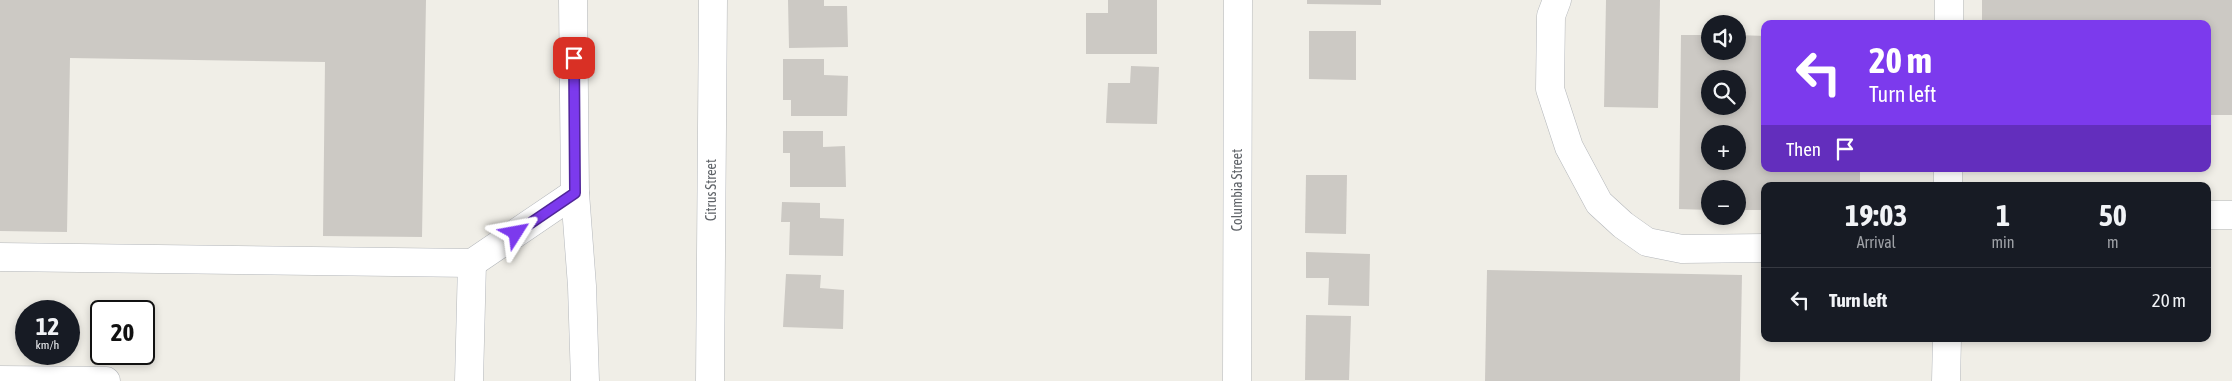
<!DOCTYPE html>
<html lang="en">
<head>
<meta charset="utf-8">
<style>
  body { margin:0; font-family:"Asap Condensed",sans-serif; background:#20242c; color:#f1f3f6; height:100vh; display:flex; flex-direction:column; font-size:19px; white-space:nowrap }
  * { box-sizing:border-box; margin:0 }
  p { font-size:16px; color:#9ea1a6 }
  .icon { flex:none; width:28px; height:28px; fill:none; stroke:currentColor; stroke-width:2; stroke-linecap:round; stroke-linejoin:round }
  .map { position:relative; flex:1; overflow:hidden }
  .side { position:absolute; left:1761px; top:182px; width:450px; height:160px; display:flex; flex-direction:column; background:#171b24; border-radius:10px; box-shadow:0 2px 8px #0003 }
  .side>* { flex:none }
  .hud { position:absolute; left:1761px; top:20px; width:450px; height:152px; border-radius:10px; box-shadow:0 2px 8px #0003; background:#7c3aed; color:#fff; overflow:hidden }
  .tools { position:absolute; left:1701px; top:15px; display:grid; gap:10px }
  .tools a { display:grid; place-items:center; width:45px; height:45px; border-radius:50%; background:#171b24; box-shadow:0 2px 8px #0003; font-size:25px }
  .speed { position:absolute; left:15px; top:300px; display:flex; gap:10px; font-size:25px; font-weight:700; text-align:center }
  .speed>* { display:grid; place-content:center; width:65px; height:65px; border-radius:50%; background:#171b24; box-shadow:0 2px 8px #0003; line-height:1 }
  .speed small { font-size:12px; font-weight:400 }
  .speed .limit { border:2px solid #111; border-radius:8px; background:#fff; color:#111 }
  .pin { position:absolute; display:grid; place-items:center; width:42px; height:42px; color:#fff; margin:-21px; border-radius:10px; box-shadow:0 2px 8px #0006 }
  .me { position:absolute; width:55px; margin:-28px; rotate:56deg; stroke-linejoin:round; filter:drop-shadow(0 0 4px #0008) }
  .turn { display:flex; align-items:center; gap:18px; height:105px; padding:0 25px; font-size:22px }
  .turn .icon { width:65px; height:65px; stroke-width:2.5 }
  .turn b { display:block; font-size:35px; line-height:42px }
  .then { display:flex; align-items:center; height:48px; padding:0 25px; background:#0003; gap:10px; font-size:19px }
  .eta { display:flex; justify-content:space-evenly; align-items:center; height:85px; text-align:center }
  .eta b { font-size:30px; font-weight:700; line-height:35px }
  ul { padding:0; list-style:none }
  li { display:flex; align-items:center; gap:15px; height:65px; padding:0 25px; border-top:1px solid #363941 }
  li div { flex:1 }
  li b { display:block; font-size:19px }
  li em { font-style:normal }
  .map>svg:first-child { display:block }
  .building { fill:#ccc9c4; fill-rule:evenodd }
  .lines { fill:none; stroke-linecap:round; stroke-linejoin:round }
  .minor-casing { stroke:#b4b7bb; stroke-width:29 }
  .minor { stroke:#fff; stroke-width:28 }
  .route-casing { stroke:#51269a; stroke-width:12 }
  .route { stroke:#7c3aed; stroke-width:9 }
  .labels { text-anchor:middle; stroke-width:4; stroke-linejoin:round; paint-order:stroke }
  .street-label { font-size:14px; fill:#5e6267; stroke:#fff }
</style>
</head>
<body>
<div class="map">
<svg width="2232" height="381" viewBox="0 0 2232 381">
  <rect width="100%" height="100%" fill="#f0eee7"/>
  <!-- building -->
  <g class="building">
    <path d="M 0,0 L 426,0 L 422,237 L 323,236 L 325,62 L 70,58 L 67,232 L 0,231 Z"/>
    <path d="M 788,0 L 824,0 L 824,6 L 847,6 L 848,47 L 789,48 Z"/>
    <path d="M 1108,0 L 1157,0 L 1157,54 L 1086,54 L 1086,13 L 1108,13 Z"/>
    <path d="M 1307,0 L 1381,0 L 1381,5 L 1307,4 Z"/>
    <path d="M 1606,0 L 1660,0 L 1658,108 L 1604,107 Z"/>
    <path d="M 1982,0 L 2232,0 L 2232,115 L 2208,115 L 2208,24 L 1982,24 Z"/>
    <path d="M 1309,31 L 1356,31 L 1356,80 L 1309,79 Z"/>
    <path d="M 1681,35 L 1710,35 L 1710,51 L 1738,51 L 1738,35 L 1765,36 L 1765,169 L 1860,169 L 1860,186 L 1765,186 L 1765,210 L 1738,210 L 1738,189 L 1710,189 L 1710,210 L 1679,209 ZM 1710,79 L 1738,79 L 1738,106 L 1710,106 ZM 1710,134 L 1738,134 L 1738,161 L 1710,161 Z"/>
    <path d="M 783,59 L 824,59 L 824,75 L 848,76 L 847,116 L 791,116 L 791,100 L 783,100 Z"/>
    <path d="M 1131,66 L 1159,67 L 1157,124 L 1106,123 L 1108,83 L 1130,83 Z"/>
    <path d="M 783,131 L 823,131 L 823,147 L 845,146 L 846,187 L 790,187 L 790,153 L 783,153 Z"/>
    <path d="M 1306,175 L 1347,175 L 1346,234 L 1305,233 Z"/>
    <path d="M 782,202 L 820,203 L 820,218 L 844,219 L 843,256 L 789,255 L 790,222 L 781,222 Z"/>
    <path d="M 1306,252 L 1370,254 L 1369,306 L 1328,305 L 1329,278 L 1306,278 Z"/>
    <path d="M 1487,270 L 1742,275 L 1740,381 L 1485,381 Z"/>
    <path d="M 786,274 L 821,275 L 820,288 L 844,290 L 843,329 L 783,327 Z"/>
    <path d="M 1306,315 L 1351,316 L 1349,380 L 1305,380 Z"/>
  </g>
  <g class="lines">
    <defs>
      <g id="minor">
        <path d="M 1557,0 L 1551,16 L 1550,89 L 1569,147 L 1599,203 L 1623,225 L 1647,242 L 1682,249 L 1765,248"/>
        <path d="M 1949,24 L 1949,0"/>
        <path d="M 1948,186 L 1948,169"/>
        <path d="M 575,193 L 582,286 L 585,381"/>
        <path d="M 2208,215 L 2232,215"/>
        <path d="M 0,257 L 472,263 L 575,193 L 573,0"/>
        <path d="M 0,380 L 106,381"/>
        <path d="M 469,381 L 472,263"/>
        <path d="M 710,381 L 713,0"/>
        <path d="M 1237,381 L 1238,0"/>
        <path d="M 1946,381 L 1947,339"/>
      </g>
    </defs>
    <!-- minor casing -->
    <use href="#minor" class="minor-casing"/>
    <!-- minor -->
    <use href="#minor" class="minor"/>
  </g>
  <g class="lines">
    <defs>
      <path id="route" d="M 516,233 L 575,193 L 574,58"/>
    </defs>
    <!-- route casing -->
    <use href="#route" class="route-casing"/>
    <!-- route -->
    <use href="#route" class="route"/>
  </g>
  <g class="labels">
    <!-- street labels -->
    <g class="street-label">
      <text transform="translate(711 190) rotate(-90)" y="5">Citrus Street</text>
      <text transform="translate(1237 190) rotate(-90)" y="5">Columbia Street</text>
    </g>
  </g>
</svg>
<div class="tools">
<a><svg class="icon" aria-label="sound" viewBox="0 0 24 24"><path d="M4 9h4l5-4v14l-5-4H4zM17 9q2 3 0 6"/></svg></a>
<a><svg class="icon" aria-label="search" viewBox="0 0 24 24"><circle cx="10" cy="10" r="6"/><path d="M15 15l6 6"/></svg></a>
<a>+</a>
<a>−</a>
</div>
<div class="speed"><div>12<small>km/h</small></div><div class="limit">20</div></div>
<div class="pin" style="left:574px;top:58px;background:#d93025"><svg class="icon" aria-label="arrive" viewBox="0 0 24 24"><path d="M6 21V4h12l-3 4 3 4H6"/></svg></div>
<svg class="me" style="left:516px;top:233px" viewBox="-20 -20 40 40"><path d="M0-17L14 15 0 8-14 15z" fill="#7c3aed" stroke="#fff" stroke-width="4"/></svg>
<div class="hud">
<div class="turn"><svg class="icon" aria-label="left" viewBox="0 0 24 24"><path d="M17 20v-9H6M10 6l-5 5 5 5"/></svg><div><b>20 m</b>Turn left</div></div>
<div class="then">Then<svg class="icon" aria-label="arrive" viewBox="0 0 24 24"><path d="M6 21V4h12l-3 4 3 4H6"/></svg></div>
</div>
<section class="side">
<div class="eta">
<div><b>19:03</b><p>Arrival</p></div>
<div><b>1</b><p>min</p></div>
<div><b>50</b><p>m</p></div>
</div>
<ul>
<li><svg class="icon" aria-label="left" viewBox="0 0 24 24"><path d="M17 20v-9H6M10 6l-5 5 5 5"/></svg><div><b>Turn left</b></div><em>20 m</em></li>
</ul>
</section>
</div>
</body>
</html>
